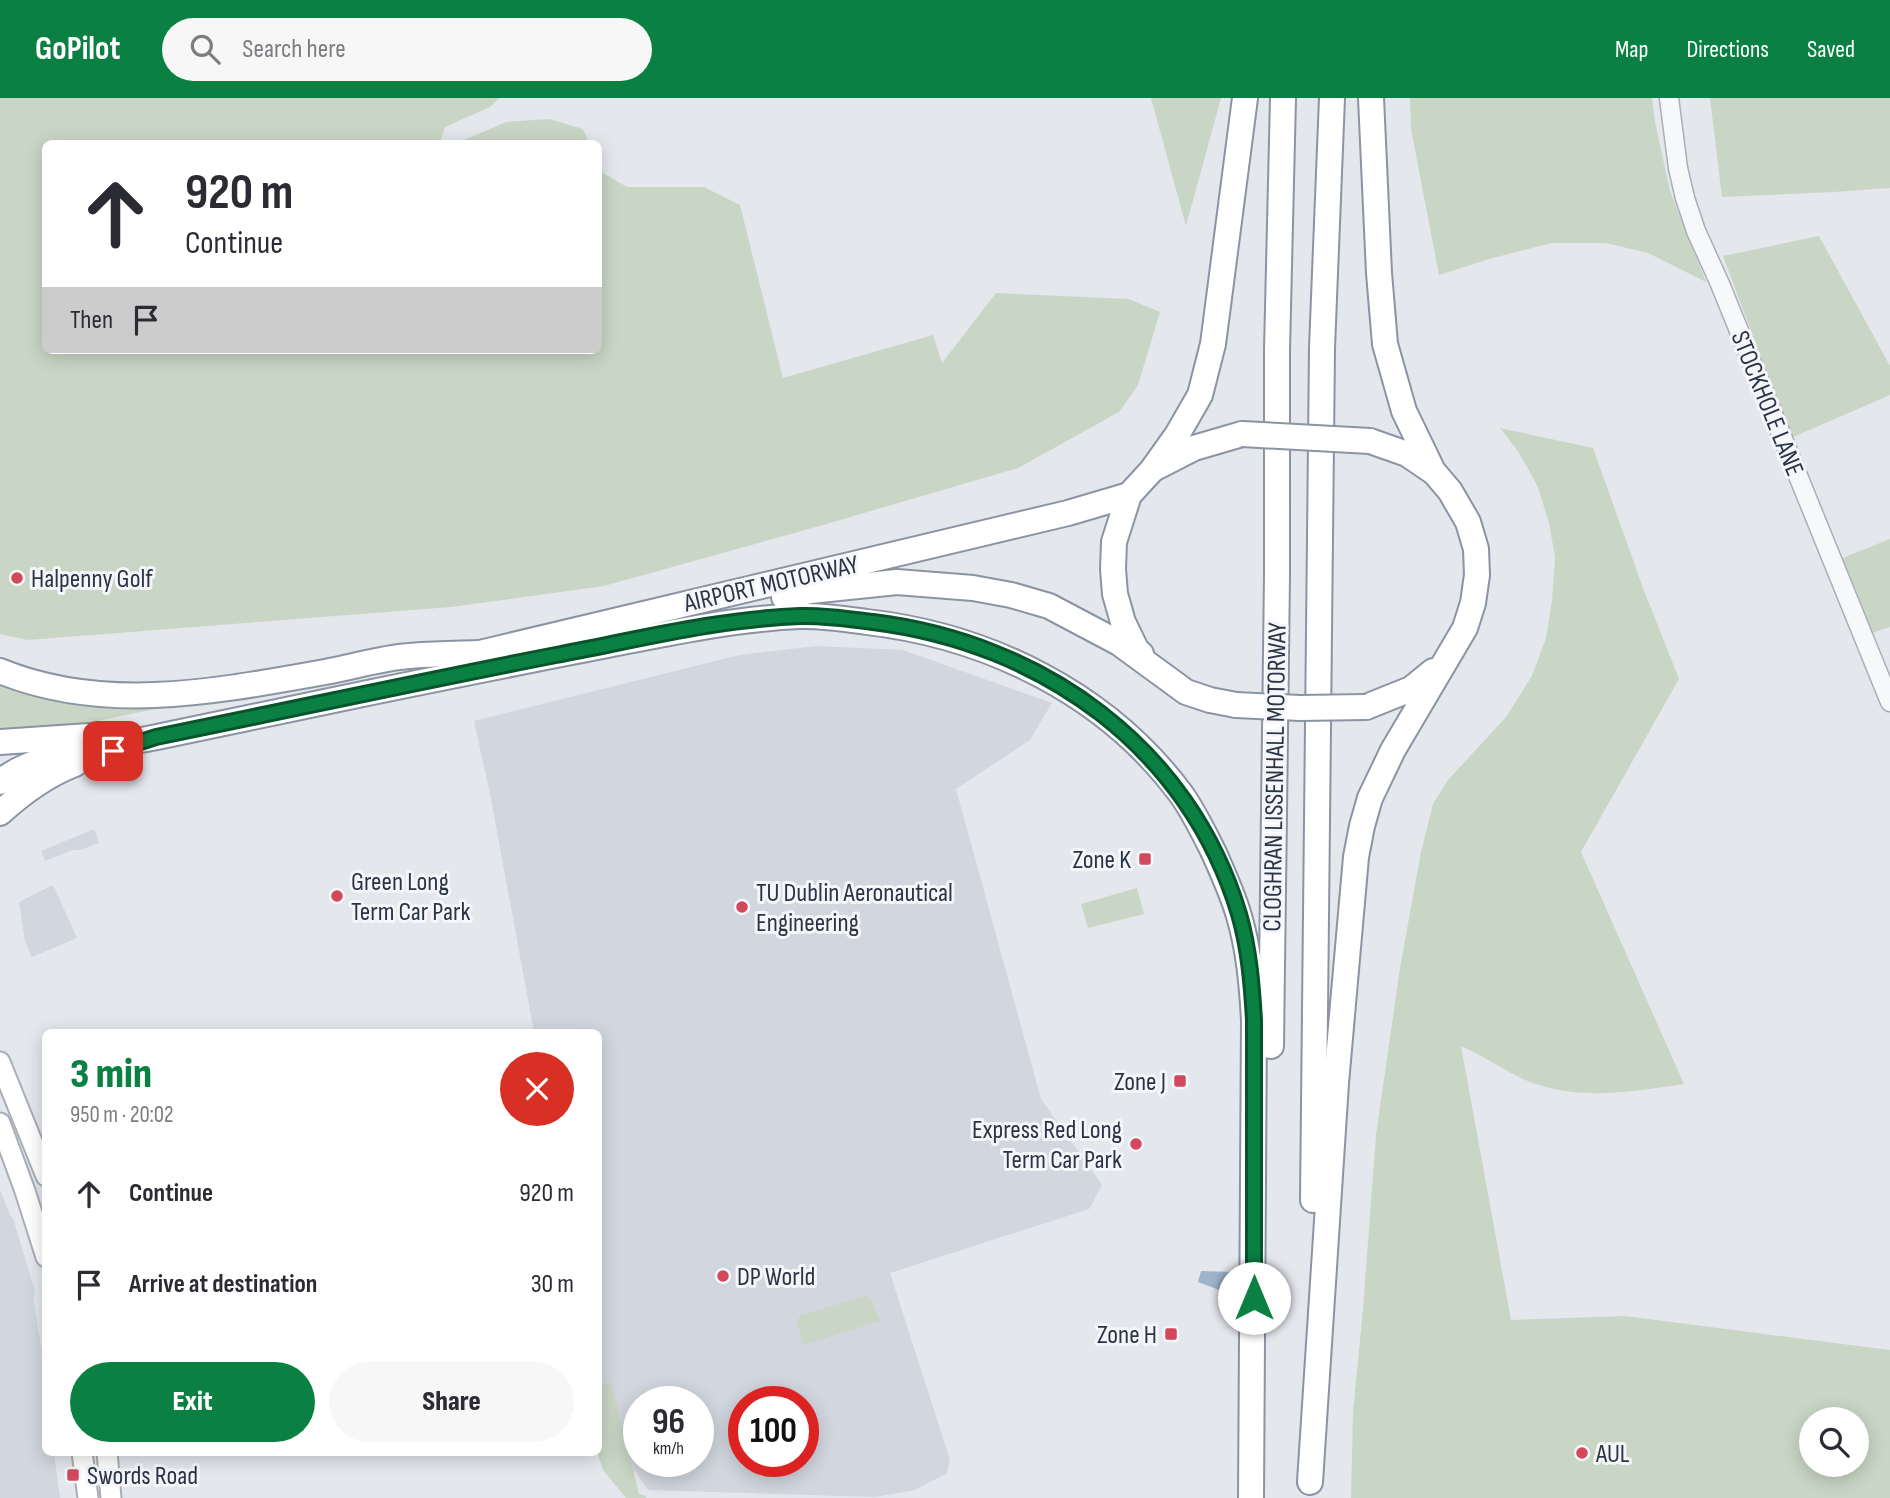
<!DOCTYPE html>
<html lang="en">
<head>
<meta charset="utf-8">
<style>
  body { margin:0; font-family:"Sofia Sans Condensed",sans-serif; background:#f7f7f7; color:#2b2b33; height:100vh; display:flex; flex-direction:column; font-size:26px; white-space:nowrap }
  * { box-sizing:border-box; margin:0 }
  p { font-size:23px; color:#7c7c81 }
  .icon { flex:none; width:38px; height:38px; fill:none; stroke:currentColor; stroke-width:2; stroke-linecap:round; stroke-linejoin:round }
  .map { position:relative; flex:1; overflow:hidden }
  .side { position:absolute; left:42px; top:931px; width:560px; height:427px; display:flex; flex-direction:column; background:#fff; border-radius:10px; box-shadow:0 4px 18px #0003 }
  .side>* { flex:none }
  .banner { position:absolute; left:42px; top:42px; width:560px; height:214px; border-radius:10px; box-shadow:0 4px 18px #0003; background:#fff; color:#2b2b33; overflow:hidden }
  .tools { position:absolute; left:1799px; top:1309px; display:grid; gap:14px }
  .tools a { display:grid; place-items:center; width:70px; height:70px; border-radius:50%; background:#fff; box-shadow:0 4px 18px #0003; font-size:35px }
  .speed { position:absolute; left:623px; top:1288px; display:flex; gap:14px; font-size:35px; font-weight:700; text-align:center }
  .speed>* { display:grid; place-content:center; width:91px; height:91px; border-radius:50%; background:#fff; box-shadow:0 4px 18px #0003; line-height:1 }
  .speed small { font-size:18px; font-weight:400 }
  .speed .limit { border:10px solid #d22; background:#fff; color:#111 }
  .pin { position:absolute; display:grid; place-items:center; width:60px; height:60px; color:#fff; margin:-30px; border-radius:14px; box-shadow:0 4px 10px #0006 }
  .me { position:absolute; width:77px; margin:-38px; rotate:0deg; stroke-linejoin:round; filter:drop-shadow(0 0 5px #0008) }
  .turn { display:flex; align-items:center; gap:24px; height:147px; padding:0 28px; font-size:32px }
  .turn .icon { width:91px; height:91px; stroke-width:2.5 }
  .turn b { display:block; font-size:49px; line-height:60px }
  .then { display:flex; align-items:center; height:66px; padding:0 28px; background:#0003; gap:14px; font-size:26px }
  .round { display:grid; place-items:center; flex:none; width:74px; height:74px; border-radius:37px; background:#f7f7f7 }
  .summary { display:flex; align-items:center; justify-content:space-between; height:119px; padding:0 28px }
  h1 { font-size:42px; font-weight:800; line-height:52px; color:#0b8043 }
  .cta { display:flex; gap:14px; margin-top:auto; padding:14px 28px }
  .cta a { flex:1; height:80px; border-radius:42px; background:#0b8043; color:#fff; font-size:28px; font-weight:800; line-height:80px; text-align:center }
  .cta a+a { background:#f7f7f7; color:#2b2b33 }
  ul { padding:0; list-style:none }
  li { display:flex; align-items:center; gap:21px; height:91px; padding:0 28px }
  li div { flex:1 }
  li b { display:block; font-size:26px }
  li em { font-style:normal }
  header { display:flex; align-items:center; gap:42px; box-sizing:border-box; height:98px; padding:0 35px; background:#0b8043; color:#fff }
  header strong { font-size:33px }
  nav { display:flex; gap:38px; margin-inline-start:auto; font-size:24px }
  .search { width:490px; height:63px; background:#f7f7f7; display:flex; align-items:center; gap:18px; box-sizing:border-box; padding:0 24px; border-radius:38px; color:#7c7c81; font-size:26px }
  .map>svg:first-child { display:block }
  .built { fill:#d2d6de; fill-rule:evenodd }
  .green { fill:#c9d6c5; fill-rule:evenodd }
  .water { fill:#9fb4cc }
  .lines { fill:none; stroke-linecap:round; stroke-linejoin:round }
  .tertiary-casing { stroke:#a9aeb7; stroke-width:21 }
  .secondary-casing { stroke:#a9aeb7; stroke-width:23 }
  .motorway-casing { stroke:#8b94a3; stroke-width:28 }
  .tertiary { stroke:#f7f8fa; stroke-width:18 }
  .secondary { stroke:#fff; stroke-width:19 }
  .motorway { stroke:#fff; stroke-width:24 }
  .motorway-bridge-casing { stroke:#8b94a3; stroke-width:28; stroke-linecap:butt }
  .motorway-bridge { stroke:#fff; stroke-width:24 }
  .route-casing { stroke:#07532c; stroke-width:18 }
  .route { stroke:#0b8043; stroke-width:12 }
  .poi-dot { fill:#d1495b; stroke:#f4f6f9; stroke-width:2.5 }
  .labels { text-anchor:middle; stroke-width:6; stroke-linejoin:round; paint-order:stroke }
  .street-label { font-size:26px; fill:#2b3445; stroke:#f4f6f9 }
  .poi-label { font-size:26px; fill:#2b3445; stroke:#f4f6f9; text-anchor:start }
</style>
</head>
<body>
<header>
<strong>GoPilot</strong>
<div class="search"><svg class="icon" aria-label="search" viewBox="0 0 24 24"><circle cx="10" cy="10" r="6"/><path d="M15 15l6 6"/></svg>Search here</div>
<nav><a>Map</a><a>Directions</a><a>Saved</a></nav>
</header>
<div class="map">
<svg width="1890" height="1400" viewBox="0 0 1890 1400">
  <rect width="100%" height="100%" fill="#e4e7ec"/>
  <!-- built -->
  <g class="built">
    <path d="M 816,548 L 903,552 L 1052,605 L 1030,642 L 956,691 L 1041,1001 L 1102,1087 L 1089,1111 L 890,1175 L 950,1362 L 947,1375 L 915,1392 L 875,1399 L 648,1392 L 636,1374 L 623,1368 L 600,1364 L 598,1355 L 598,934 L 534,934 L 491,701 L 474,623 L 739,557 ZM 639,1304 L 698,1304 L 698,1363 L 639,1363 ZM 744,1304 L 803,1304 L 803,1363 L 744,1363 Z"/>
    <path d="M 94,731 L 99,745 L 80,752 L 72,752 L 45,763 L 41,753 Z"/>
    <path d="M 53,787 L 77,840 L 32,859 L 25,843 L 19,804 Z"/>
    <path d="M 0,1092 L 10,1116 L 9,1117 L 13,1120 L 34,1190 L 35,1199 L 33,1199 L 42,1255 L 41,1256 L 45,1291 L 46,1354 L 54,1355 L 60,1400 L 0,1400 Z"/>
  </g>
  <!-- green -->
  <g class="green">
    <path d="M 0,0 L 499,0 L 490,9 L 445,29 L 440,45 L 46,46 L 46,252 L 598,252 L 599,65 L 603,75 L 627,89 L 704,89 L 740,107 L 783,280 L 933,237 L 942,265 L 996,195 L 1129,201 L 1160,214 L 1138,287 L 1119,314 L 1018,370 L 823,427 L 604,488 L 451,509 L 28,542 L 0,536 Z"/>
    <path d="M 1151,0 L 1221,0 L 1186,128 Z"/>
    <path d="M 1410,0 L 1652,0 L 1655,24 L 1670,93 L 1706,184 L 1648,155 L 1606,145 L 1552,145 L 1489,161 L 1439,177 L 1411,31 Z"/>
    <path d="M 1710,0 L 1890,0 L 1890,90 L 1834,94 L 1722,99 Z"/>
    <path d="M 549,21 L 583,31 L 589,45 L 460,45 L 462,43 L 506,24 Z"/>
    <path d="M 1819,138 L 1890,268 L 1890,297 L 1791,340 L 1723,158 Z"/>
    <path d="M 1500,330 L 1593,350 L 1643,490 L 1679,581 L 1581,754 L 1684,986 C 1629,994 1576,1004 1523,981 C 1502,971 1482,957 1461,948 L 1511,1222 L 1625,1218 L 1890,1252 L 1890,1400 L 1351,1400 L 1353,1314 L 1363,1211 L 1376,1037 L 1400,870 L 1421,754 L 1433,706 L 1448,682 L 1506,619 L 1532,578 L 1546,540 L 1552,503 L 1555,459 L 1549,425 L 1538,389 L 1518,353 ZM 1811,1321 L 1857,1321 L 1857,1367 L 1811,1367 Z"/>
    <path d="M 1890,441 L 1890,529 L 1869,536 L 1840,461 Z"/>
    <path d="M 0,579 L 170,608 L 53,632 L 0,637 Z"/>
    <path d="M 1137,790 L 1144,816 L 1088,830 L 1081,806 Z"/>
    <path d="M 865,1198 L 871,1201 L 880,1223 L 803,1247 L 797,1223 L 801,1217 Z"/>
    <path d="M 611,1284 L 639,1396 L 646,1398 L 646,1400 L 626,1400 L 603,1372 L 598,1355 L 599,1287 Z"/>
  </g>
  <!-- water -->
  <path class="water" d="M 1201,1173 L 1235,1174 L 1233,1193 L 1230,1196 L 1198,1184 Z"/>
  <g class="lines">
    <defs>
      <path id="tertiary" d="M 1669,0 L 1678,70 L 1685,100 L 1696,133 L 1720,186 L 1890,604"/>
      <g id="secondary">
        <path d="M 0,964 L 46,1078"/>
        <path d="M 0,1025 L 25,1093 L 46,1159"/>
        <path d="M 82,1354 L 88,1400"/>
        <path d="M 107,1354 L 111,1400"/>
      </g>
      <g id="motorway">
        <path d="M 1370,343 L 1407,356 L 1432,373"/>
        <path d="M 1155,370 L 1194,350 L 1242,336"/>
        <path d="M 784,499 L 810,493 L 897,484 L 973,490 L 1011,497 L 1049,508 L 1119,545 L 1186,594 L 1210,602 L 1236,607"/>
        <path d="M 1141,556 L 1136,551 L 1123,524 L 1115,496 L 1113,471 L 1114,444 L 1129,397 L 1152,372 L 1177,337 L 1200,297 L 1213,246 L 1245,0"/>
        <path d="M 467,558 L 1068,415 L 1129,397"/>
        <path d="M 0,573 C 105,616 218,593 325,574 C 353,569 381,560 409,558 C 432,556 455,556 478,555"/>
        <path d="M 1366,609 L 1411,591 L 1433,573"/>
        <path d="M 0,644 L 89,638"/>
        <path d="M 0,684 C 26,663 58,658 91,652 C 113,648 135,643 157,639 C 216,627 275,614 334,602 C 419,584 506,567 592,550 C 660,537 730,521 800,518 C 822,517 845,521 867,524 C 989,538 1107,596 1181,696 C 1194,714 1204,735 1214,755 C 1223,775 1233,797 1239,818 C 1249,852 1252,887 1254,922 L 1251,1400"/>
        <path d="M 0,715 C 23,694 46,677 75,666"/>
        <path d="M 1271,948 L 1277,478 L 1277,252 L 1283,0"/>
        <path d="M 1313,1102 L 1322,250 L 1332,0"/>
        <path d="M 1310,1384 L 1336,985 L 1356,759 L 1362,728 L 1370,700 L 1393,652 L 1465,530 L 1473,505 L 1477,477 L 1476,451 L 1468,424 L 1450,393 L 1433,373 L 1404,313 L 1385,246 L 1379,175 L 1371,0"/>
      </g>
    </defs>
    <!-- tertiary casing -->
    <use href="#tertiary" class="tertiary-casing"/>
    <!-- secondary casing -->
    <use href="#secondary" class="secondary-casing"/>
    <!-- motorway casing -->
    <use href="#motorway" class="motorway-casing"/>
    <!-- tertiary -->
    <use href="#tertiary" class="tertiary"/>
    <!-- secondary -->
    <use href="#secondary" class="secondary"/>
    <!-- motorway -->
    <use href="#motorway" class="motorway"/>
    <defs>
      <g id="motorway-bridge">
        <path d="M 1242,336 L 1370,343"/>
        <path d="M 1236,607 L 1300,610 L 1366,609"/>
      </g>
    </defs>
    <!-- motorway-bridge casing -->
    <use href="#motorway-bridge" class="motorway-bridge-casing"/>
    <!-- motorway-bridge -->
    <use href="#motorway-bridge" class="motorway-bridge"/>
  </g>
  <g class="lines">
    <defs>
      <path id="route" d="M 113,653 L 156,639 C 289,612 422,583 556,557 C 636,542 718,521 800,518 C 824,517 849,521 873,524 C 1042,545 1189,649 1239,816 C 1249,850 1252,887 1254,922 L 1254,1200"/>
    </defs>
    <!-- route casing -->
    <use href="#route" class="route-casing"/>
    <!-- route -->
    <use href="#route" class="route"/>
  </g>
  <!-- markers -->
  <g class="poi-dot">
    <circle cx="17" cy="480" r="7"/>
    <rect x="1138" y="754" width="14" height="14" rx="3.5"/>
    <circle cx="337" cy="798" r="7"/>
    <circle cx="742" cy="809" r="7"/>
    <rect x="1173" y="976" width="14" height="14" rx="3.5"/>
    <circle cx="1136" cy="1046" r="7"/>
    <circle cx="723" cy="1178" r="7"/>
    <rect x="1164" y="1229" width="14" height="14" rx="3.5"/>
    <circle cx="1582" cy="1355" r="7"/>
    <rect x="66" y="1370" width="14" height="14" rx="3.5"/>
  </g>
  <g class="labels">
    <!-- street labels -->
    <g class="street-label">
      <text transform="translate(1768 305) rotate(68)" y="9">STOCKHOLE LANE</text>
      <text transform="translate(771 485) rotate(-13)" y="9">AIRPORT MOTORWAY</text>
      <text transform="translate(1274 679) rotate(-89)" y="9">CLOGHRAN LISSENHALL MOTORWAY</text>
    </g>
    <!-- poi labels -->
    <g class="poi-label">
      <text x="31" y="489">Halpenny Golf</text>
      <text x="1131" y="770" text-anchor="end">Zone K</text>
      <text x="351" y="792">Green Long<tspan x="351" dy="30">Term Car Park</tspan></text>
      <text x="756" y="803">TU Dublin Aeronautical<tspan x="756" dy="30">Engineering</tspan></text>
      <text x="1166" y="992" text-anchor="end">Zone J</text>
      <text x="1122" y="1040" text-anchor="end">Express Red Long<tspan x="1122" dy="30">Term Car Park</tspan></text>
      <text x="737" y="1187">DP World</text>
      <text x="1157" y="1245" text-anchor="end">Zone H</text>
      <text x="1596" y="1364">AUL</text>
      <text x="87" y="1386">Swords Road</text>
    </g>
  </g>
</svg>
<div class="tools">
<a><svg class="icon" aria-label="search" viewBox="0 0 24 24"><circle cx="10" cy="10" r="6"/><path d="M15 15l6 6"/></svg></a>
</div>
<div class="speed"><div>96<small>km/h</small></div><div class="limit">100</div></div>
<div class="pin" style="left:113px;top:653px;background:#d93025"><svg class="icon" aria-label="arrive" viewBox="0 0 24 24"><path d="M6 21V4h12l-3 4 3 4H6"/></svg></div>
<svg class="me" style="left:1254px;top:1200px" viewBox="-20 -20 40 40"><circle r="19" fill="#fff"/><path d="M0-13L10 11 0 6-10 11z" fill="#0b8043"/></svg>
<div class="banner">
<div class="turn"><svg class="icon" aria-label="ahead" viewBox="0 0 24 24"><path d="M12 20V5M6 11l6-6 6 6"/></svg><div><b>920 m</b>Continue</div></div>
<div class="then">Then<svg class="icon" aria-label="arrive" viewBox="0 0 24 24"><path d="M6 21V4h12l-3 4 3 4H6"/></svg></div>
</div>
<section class="side">
<div class="summary"><div><h1>3 min</h1><p>950 m · 20:02</p></div><a class="round" style="background:#d93025;color:#fff"><svg class="icon" aria-label="close" viewBox="0 0 24 24"><path d="M6 6l12 12M18 6L6 18"/></svg></a></div>
<ul>
<li><svg class="icon" aria-label="ahead" viewBox="0 0 24 24"><path d="M12 20V5M6 11l6-6 6 6"/></svg><div><b>Continue</b></div><em>920 m</em></li>
<li><svg class="icon" aria-label="arrive" viewBox="0 0 24 24"><path d="M6 21V4h12l-3 4 3 4H6"/></svg><div><b>Arrive at destination</b></div><em>30 m</em></li>
</ul>
<div class="cta"><a>Exit</a><a>Share</a></div>
</section>
</div>
</body>
</html>
